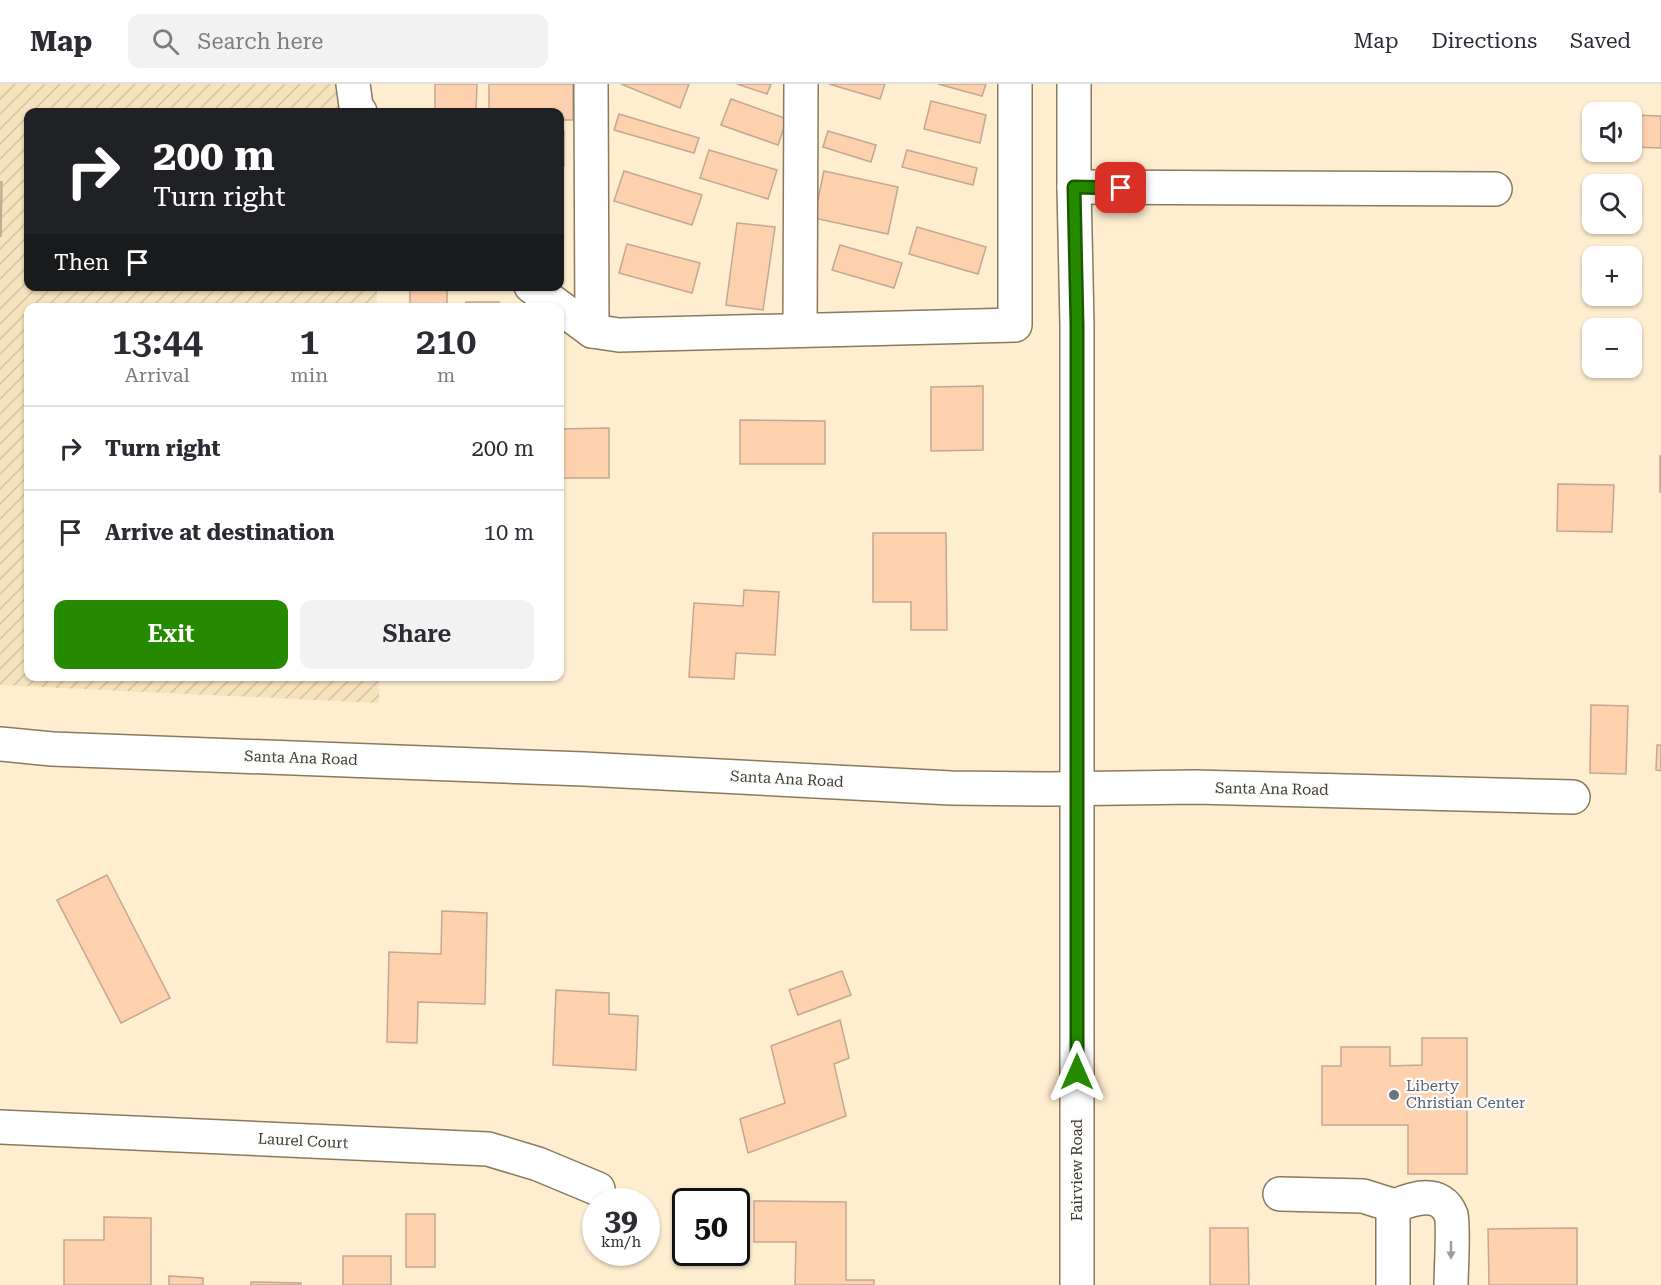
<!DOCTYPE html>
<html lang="en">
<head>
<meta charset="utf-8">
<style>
  body { margin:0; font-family:"Roboto Serif",serif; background:#f2f2f3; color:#2b2b33; height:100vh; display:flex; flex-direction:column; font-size:22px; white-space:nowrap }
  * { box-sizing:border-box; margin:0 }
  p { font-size:20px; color:#7c7c81 }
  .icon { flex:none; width:33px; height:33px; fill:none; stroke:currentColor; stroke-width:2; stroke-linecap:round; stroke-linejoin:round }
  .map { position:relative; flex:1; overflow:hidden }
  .drawer { position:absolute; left:24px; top:219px; width:540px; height:378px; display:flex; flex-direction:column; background:#fff; border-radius:12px; box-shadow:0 2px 4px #0004 }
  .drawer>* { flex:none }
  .guide { position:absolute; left:24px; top:24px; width:540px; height:183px; border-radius:12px; box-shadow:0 2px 4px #0004; background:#202124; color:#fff; overflow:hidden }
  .controls { position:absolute; left:1582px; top:18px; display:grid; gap:12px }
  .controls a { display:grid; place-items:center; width:60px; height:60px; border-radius:12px; background:#fff; box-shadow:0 2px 4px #0004; font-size:30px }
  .speed { position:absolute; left:582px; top:1104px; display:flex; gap:12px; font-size:30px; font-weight:700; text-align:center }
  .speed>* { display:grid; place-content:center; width:78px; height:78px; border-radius:50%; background:#fff; box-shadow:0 2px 4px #0004; line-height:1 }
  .speed small { font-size:15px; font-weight:400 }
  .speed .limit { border:3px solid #111; border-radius:9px; background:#fff; color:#111 }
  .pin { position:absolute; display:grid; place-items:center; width:51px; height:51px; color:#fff; margin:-26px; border-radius:12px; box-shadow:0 3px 9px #0006 }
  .me { position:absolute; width:66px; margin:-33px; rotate:0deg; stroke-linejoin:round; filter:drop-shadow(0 0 4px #0008) }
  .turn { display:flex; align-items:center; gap:21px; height:126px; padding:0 30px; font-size:27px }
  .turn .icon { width:78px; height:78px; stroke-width:2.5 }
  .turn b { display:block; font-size:42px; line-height:51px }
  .then { display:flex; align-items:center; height:57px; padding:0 30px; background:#0003; gap:12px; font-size:22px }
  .eta { display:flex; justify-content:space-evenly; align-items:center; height:102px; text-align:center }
  .eta b { font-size:36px; font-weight:600; line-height:42px }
  .primary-button { display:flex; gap:12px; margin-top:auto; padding:12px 30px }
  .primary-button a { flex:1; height:69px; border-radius:12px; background:#258a00; color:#fff; font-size:24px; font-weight:600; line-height:69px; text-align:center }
  .primary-button a+a { background:#f2f2f3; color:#2b2b33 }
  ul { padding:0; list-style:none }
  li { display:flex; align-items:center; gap:18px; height:84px; padding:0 30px; border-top:2px solid #e1e1e2 }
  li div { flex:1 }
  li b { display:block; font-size:22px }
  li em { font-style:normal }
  header { display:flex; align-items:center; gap:36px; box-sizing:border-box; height:84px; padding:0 30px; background:#fff; border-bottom:2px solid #e1e1e2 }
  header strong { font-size:28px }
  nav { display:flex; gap:33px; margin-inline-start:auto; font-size:21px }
  .search { width:420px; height:54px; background:#f2f2f3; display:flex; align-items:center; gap:15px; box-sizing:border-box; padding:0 21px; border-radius:12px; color:#7c7c81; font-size:22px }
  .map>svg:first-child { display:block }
  .industrial { fill:url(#industrial-furrows) }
  .building { fill:#fed1ae; stroke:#c3a792; stroke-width:1.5 }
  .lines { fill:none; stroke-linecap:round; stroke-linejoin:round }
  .minor-casing { stroke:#897a5e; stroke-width:36 }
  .major-casing { stroke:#897a5e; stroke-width:36 }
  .minor { stroke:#fff; stroke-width:33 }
  .major { stroke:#fff; stroke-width:33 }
  .oneway { fill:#a09d97 }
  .route-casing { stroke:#185a00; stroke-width:15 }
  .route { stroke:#258a00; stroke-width:10 }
  .worship-dot { fill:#6b7280; stroke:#fcfcfc; stroke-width:2 }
  .labels { text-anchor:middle; stroke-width:4.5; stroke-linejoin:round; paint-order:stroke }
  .street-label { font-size:15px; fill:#423b2f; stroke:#fcfcfc }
  .worship-label { font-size:15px; fill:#5b616d; stroke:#fcfcfc; text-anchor:start }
</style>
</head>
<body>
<header>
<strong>Map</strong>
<div class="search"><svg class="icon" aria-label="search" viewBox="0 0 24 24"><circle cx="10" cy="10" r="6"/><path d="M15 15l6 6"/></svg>Search here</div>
<nav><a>Map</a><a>Directions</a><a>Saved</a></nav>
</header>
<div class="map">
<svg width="1661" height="1201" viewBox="0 0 1661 1201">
  <defs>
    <pattern id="industrial-furrows" width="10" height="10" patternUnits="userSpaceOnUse" patternTransform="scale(1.5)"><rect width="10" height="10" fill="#f6e2bd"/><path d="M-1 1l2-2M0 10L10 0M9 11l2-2" fill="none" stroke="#d4c3a3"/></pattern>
  </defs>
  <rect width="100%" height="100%" fill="#feedcf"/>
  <!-- industrial -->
  <path class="industrial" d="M 0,0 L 340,0 L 345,28 L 28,28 L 28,202 L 377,203 L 377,223 L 28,224 L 28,592 L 379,593 L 379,619 L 0,601 Z"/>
  <!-- building -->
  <g class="building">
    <path d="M 435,0 L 477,0 L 476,28 L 435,28 Z"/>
    <path d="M 489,0 L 573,0 L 573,36 L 560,36 L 560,28 L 489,28 Z"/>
    <path d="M 621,0 L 689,0 L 680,24 Z"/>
    <path d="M 737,0 L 771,0 L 767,10 Z"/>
    <path d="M 829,0 L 885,0 L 880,15 Z"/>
    <path d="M 938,0 L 986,0 L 982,12 Z"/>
    <path d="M 731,15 L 787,35 L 778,61 L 721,41 Z"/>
    <path d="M 931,17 L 986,31 L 980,59 L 924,45 Z"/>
    <path d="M 619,30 L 699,54 L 694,69 L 614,46 Z"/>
    <path d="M 1632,31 L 1661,32 L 1661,64 L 1632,63 Z"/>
    <rect x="560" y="47" width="4" height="35"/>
    <path d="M 828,47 L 876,61 L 871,78 L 823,63 Z"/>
    <path d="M 709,66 L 777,86 L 768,115 L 700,94 Z"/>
    <path d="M 907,66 L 977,84 L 973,101 L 902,83 Z"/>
    <path d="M 624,87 L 702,111 L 692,141 L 614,117 Z"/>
    <path d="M 824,87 L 898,103 L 888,150 L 814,134 Z"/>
    <path d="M 0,98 L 2,98 L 1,152 L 0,152 Z"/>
    <path d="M 737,139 L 775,143 L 763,226 L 726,221 Z"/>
    <path d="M 917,143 L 986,163 L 978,190 L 909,170 Z"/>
    <path d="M 627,160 L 700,179 L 692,209 L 619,189 Z"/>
    <path d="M 840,161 L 902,179 L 894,204 L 832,186 Z"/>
    <rect x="410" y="202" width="37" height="22"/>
    <rect x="466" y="218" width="33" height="6"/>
    <path d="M 983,302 L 983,366 L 931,367 L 931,303 Z"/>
    <path d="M 740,336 L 825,337 L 825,380 L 740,380 Z"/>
    <path d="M 609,344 L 609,394 L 560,394 L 560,345 Z"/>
    <rect x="1660" y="372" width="1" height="36"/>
    <path d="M 1558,400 L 1614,401 L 1612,448 L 1557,447 Z"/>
    <path d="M 873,449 L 946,449 L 947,546 L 911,546 L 911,518 L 873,518 Z"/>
    <path d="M 744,506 L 779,508 L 775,571 L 736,569 L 734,595 L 689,593 L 694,519 L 743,522 Z"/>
    <path d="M 1591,621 L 1628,622 L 1626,690 L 1590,689 Z"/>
    <path d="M 1657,661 L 1661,661 L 1661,687 L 1656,686 Z"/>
    <path d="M 107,791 L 170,914 L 121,939 L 57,816 Z"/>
    <path d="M 442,827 L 487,829 L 485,920 L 418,918 L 417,959 L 387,958 L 389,868 L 441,870 Z"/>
    <path d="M 842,887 L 851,911 L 798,931 L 789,906 Z"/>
    <path d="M 556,906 L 609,909 L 609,930 L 638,932 L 636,986 L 553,981 Z"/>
    <path d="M 840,936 L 849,974 L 834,980 L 846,1032 L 748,1069 L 740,1035 L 785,1019 L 771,962 Z"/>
    <path d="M 1422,954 L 1467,954 L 1467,1090 L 1408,1090 L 1408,1041 L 1322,1041 L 1322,982 L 1341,982 L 1341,963 L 1390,963 L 1390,982 L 1422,981 Z"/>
    <path d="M 754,1117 L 846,1118 L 846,1196 L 874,1196 L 874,1201 L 795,1201 L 796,1158 L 754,1158 Z"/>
    <rect x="406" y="1130" width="29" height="53"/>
    <path d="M 104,1133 L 151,1134 L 151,1201 L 64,1201 L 64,1156 L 104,1156 Z"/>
    <path d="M 1210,1144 L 1248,1144 L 1249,1201 L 1210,1201 Z"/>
    <path d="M 1577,1144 L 1577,1201 L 1489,1201 L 1488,1145 Z"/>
    <rect x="343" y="1172" width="48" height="29"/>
    <path d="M 169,1192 L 203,1194 L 203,1201 L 169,1201 Z"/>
    <path d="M 251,1198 L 301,1199 L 301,1201 L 251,1201 Z"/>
  </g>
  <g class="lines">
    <defs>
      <g id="minor">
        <path d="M 353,0 L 356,22 L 360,28"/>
        <path d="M 591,0 L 592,247"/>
        <path d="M 1074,103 L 1495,105"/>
        <path d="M 531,202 L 592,247 L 619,251 L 1015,241 L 1015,0"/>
        <path d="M 800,246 L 801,0"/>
        <path d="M 0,660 L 52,665 L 584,685 L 951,704 L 1050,705 L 1195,703 L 1573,713"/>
        <path d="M 0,1043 L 488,1065 L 538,1080 L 598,1105"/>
        <path d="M 1280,1110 L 1363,1112 L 1395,1122"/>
        <path d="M 1393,1201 L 1393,1134 L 1395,1122 C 1413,1114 1441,1105 1451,1131 C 1454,1141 1451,1188 1451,1201"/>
      </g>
      <path id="major" d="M 1074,0 L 1074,103 L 1077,241 L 1077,1201"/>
    </defs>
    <!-- minor casing -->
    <use href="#minor" class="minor-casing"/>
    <!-- major casing -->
    <use href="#major" class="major-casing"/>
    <!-- minor -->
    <use href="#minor" class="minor"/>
    <!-- major -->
    <use href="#major" class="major"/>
  </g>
  <!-- one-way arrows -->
  <defs><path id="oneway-solid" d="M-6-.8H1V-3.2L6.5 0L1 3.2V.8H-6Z" transform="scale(1.5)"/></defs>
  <use class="oneway" href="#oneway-solid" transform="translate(1451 1166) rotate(90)"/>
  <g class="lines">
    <defs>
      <path id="route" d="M 1077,988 L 1077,241 L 1074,103 L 1121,104"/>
    </defs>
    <!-- route casing -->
    <use href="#route" class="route-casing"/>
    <!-- route -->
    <use href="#route" class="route"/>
  </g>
  <!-- markers -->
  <circle class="worship-dot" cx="1394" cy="1011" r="6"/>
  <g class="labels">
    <!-- street labels -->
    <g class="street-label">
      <text transform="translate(301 674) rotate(2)" y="5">Santa Ana Road</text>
      <text transform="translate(787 695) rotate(3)" y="5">Santa Ana Road</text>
      <text transform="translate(1272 705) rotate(1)" y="5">Santa Ana Road</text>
      <text transform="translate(303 1057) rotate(3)" y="5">Laurel Court</text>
      <text transform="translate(1077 1086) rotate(-90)" y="5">Fairview Road</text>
    </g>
    <!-- worship labels -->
    <g class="worship-label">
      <text x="1406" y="1007">Liberty<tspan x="1406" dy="17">Christian Center</tspan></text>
    </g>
  </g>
</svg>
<div class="controls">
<a><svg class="icon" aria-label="sound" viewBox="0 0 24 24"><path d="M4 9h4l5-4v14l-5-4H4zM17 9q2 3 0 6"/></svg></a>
<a><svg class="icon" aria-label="search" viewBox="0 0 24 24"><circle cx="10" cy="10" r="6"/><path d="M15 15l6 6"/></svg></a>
<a>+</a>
<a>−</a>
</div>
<div class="speed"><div>39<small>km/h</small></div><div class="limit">50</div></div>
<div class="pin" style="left:1121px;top:104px;background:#d93025"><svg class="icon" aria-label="arrive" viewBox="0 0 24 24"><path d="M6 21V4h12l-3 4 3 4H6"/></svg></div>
<svg class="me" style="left:1077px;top:988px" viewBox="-20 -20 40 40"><path d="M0-17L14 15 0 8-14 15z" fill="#258a00" stroke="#fff" stroke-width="4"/></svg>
<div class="guide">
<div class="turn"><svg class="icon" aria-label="right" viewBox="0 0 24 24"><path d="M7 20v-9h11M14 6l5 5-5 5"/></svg><div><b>200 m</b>Turn right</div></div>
<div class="then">Then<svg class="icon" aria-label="arrive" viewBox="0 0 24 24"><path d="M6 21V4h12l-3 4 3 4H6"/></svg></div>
</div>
<section class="drawer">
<div class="eta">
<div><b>13:44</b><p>Arrival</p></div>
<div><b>1</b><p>min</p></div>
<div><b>210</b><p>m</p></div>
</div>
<ul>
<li><svg class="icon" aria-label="right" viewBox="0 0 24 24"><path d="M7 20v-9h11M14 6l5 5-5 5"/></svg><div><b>Turn right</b></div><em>200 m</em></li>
<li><svg class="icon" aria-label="arrive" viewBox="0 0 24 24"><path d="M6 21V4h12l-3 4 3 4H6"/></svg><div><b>Arrive at destination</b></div><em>10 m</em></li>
</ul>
<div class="primary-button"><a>Exit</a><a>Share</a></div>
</section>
</div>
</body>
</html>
